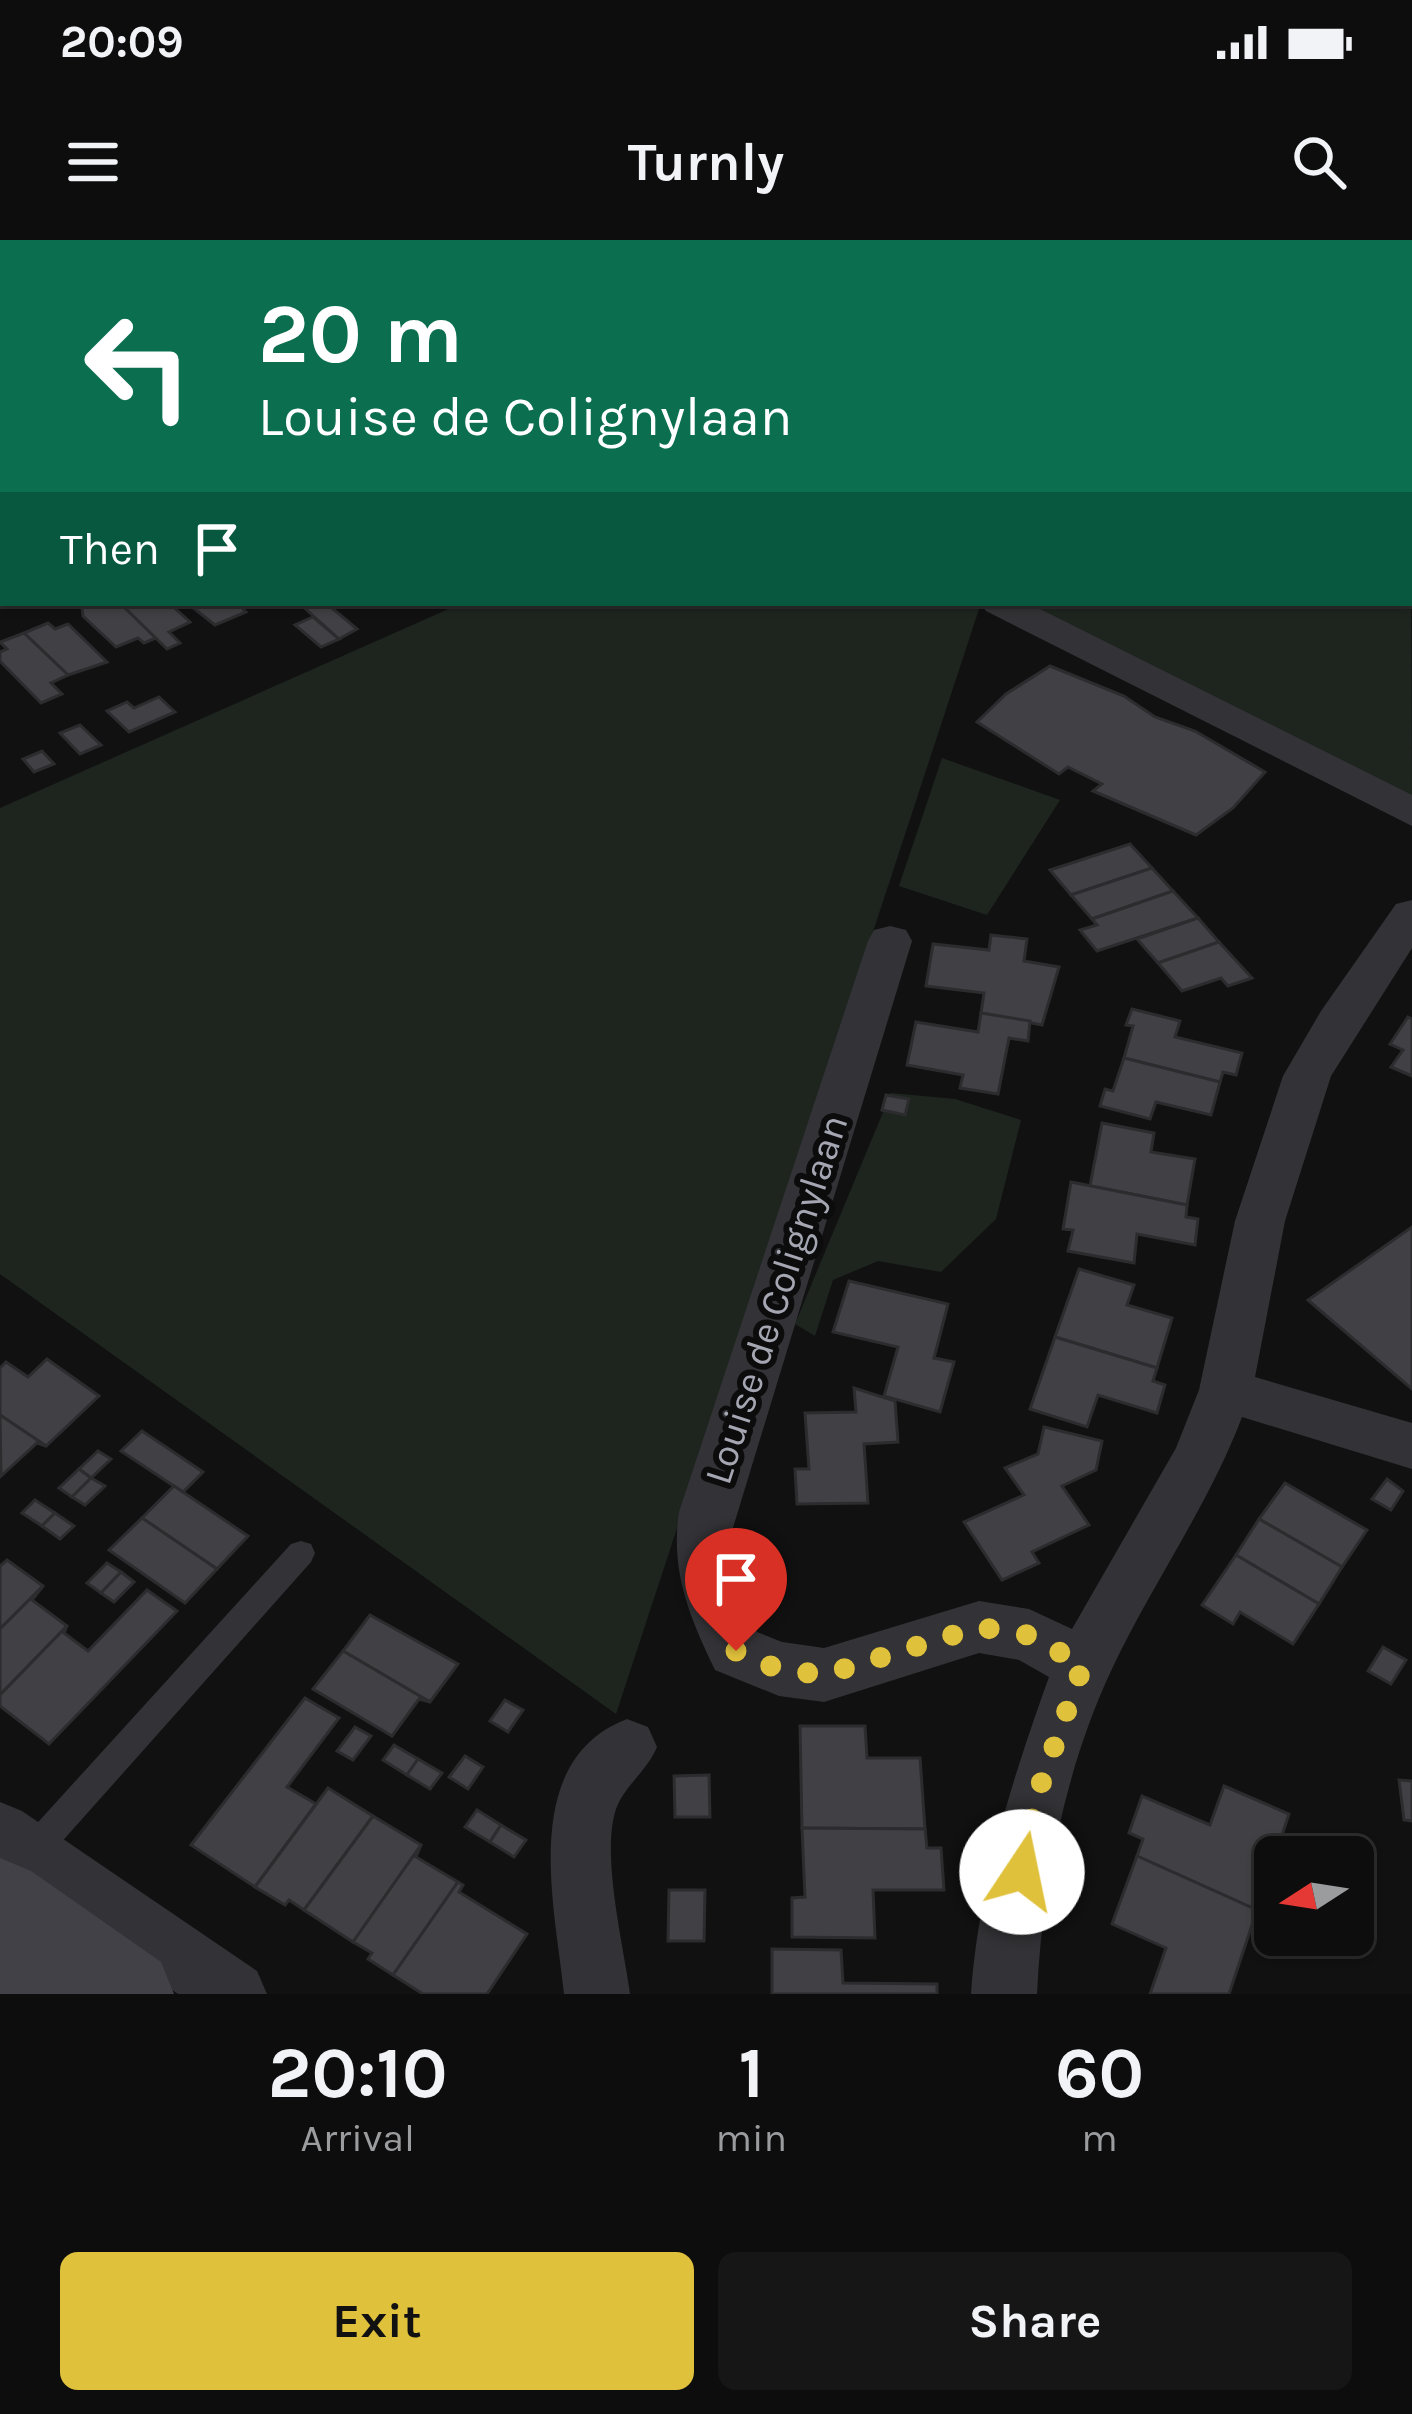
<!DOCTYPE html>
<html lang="en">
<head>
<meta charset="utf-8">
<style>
  body { margin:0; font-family:Karla,sans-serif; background:#161617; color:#f1f3f6; height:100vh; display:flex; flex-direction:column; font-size:45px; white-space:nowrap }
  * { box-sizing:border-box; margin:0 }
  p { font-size:39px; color:#9a9c9e }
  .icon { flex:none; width:66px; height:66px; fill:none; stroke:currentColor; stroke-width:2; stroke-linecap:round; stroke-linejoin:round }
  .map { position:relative; height:1754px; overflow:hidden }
  .drawer { display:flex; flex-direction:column; background:#0d0d0e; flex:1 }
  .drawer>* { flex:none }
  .guide { position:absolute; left:0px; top:0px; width:1413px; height:366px; box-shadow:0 3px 9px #0004,0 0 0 3px #2d2d2e; background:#0b6e4f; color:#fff; overflow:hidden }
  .needle { width:78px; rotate:258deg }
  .controls { position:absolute; left:1254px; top:1596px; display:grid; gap:24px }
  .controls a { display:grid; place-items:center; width:120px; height:120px; border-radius:18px; background:#0d0d0e; box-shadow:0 3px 9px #0004,0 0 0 3px #2d2d2e; font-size:60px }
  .pin { position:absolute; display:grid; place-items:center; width:102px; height:102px; color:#fff; margin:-123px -51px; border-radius:50% 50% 50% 0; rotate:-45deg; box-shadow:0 0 12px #0007 }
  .pin .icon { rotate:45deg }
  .me { position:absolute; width:132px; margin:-66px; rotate:11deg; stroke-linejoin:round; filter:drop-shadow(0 0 9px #0008) }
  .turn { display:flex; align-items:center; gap:42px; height:252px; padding:0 60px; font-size:54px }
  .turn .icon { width:156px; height:156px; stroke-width:2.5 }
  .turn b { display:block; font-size:84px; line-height:102px }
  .then { display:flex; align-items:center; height:114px; padding:0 60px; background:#0003; gap:24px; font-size:45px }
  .eta { display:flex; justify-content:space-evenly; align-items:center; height:204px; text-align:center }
  .eta b { font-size:72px; font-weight:700; line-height:84px }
  .button { display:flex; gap:24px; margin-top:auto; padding:24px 60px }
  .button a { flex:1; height:138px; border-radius:18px; background:#e0c13b; color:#111; font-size:48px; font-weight:700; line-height:138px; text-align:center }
  .button a+a { background:#161617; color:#f1f3f6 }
  .status { display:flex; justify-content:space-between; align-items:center; height:84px; padding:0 60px; background:#0d0d0e; direction:ltr }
  .status svg { height:33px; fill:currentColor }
  header { display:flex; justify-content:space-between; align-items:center; height:156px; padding:0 60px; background:#0d0d0e; font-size:54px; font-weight:700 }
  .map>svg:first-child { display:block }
  .green { fill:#1e251f }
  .building { fill:#414145; stroke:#2c2b2e; stroke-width:3 }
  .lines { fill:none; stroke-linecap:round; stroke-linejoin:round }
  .lane { fill:#333337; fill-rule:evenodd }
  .street { fill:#333337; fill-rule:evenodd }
  .secondary { fill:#414147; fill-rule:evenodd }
  .route { stroke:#e0c13b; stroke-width:21; stroke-dasharray:0 37.8 }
  .labels { text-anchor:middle; stroke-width:12; stroke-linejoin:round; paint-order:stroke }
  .street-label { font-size:39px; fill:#a4a6b2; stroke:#0c0c0d }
</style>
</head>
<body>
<div class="status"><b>20:09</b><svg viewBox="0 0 49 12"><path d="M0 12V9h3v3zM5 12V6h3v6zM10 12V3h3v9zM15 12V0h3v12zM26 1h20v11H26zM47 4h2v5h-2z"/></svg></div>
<header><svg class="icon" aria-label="menu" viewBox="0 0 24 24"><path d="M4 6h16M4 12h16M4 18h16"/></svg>Turnly<svg class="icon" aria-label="search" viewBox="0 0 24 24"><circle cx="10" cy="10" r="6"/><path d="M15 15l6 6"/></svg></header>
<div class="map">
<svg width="1412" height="1754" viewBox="0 0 1412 1754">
  <rect width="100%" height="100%" fill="#111112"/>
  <!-- green -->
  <g class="green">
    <path d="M 1410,94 L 1412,557 L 1008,363 L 1410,363 Z"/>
    <path d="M 462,363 L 981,363 L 616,1474 L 0,1034 L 0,568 Z"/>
    <path d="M 942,518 L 1060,560 L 987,675 L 899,646 Z"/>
    <path d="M 891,853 L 955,859 L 1021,880 L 996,979 L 941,1032 L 878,1021 L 833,1040 L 815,1096 L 795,1084 Z"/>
  </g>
  <!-- building -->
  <g class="building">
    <path d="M 94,363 L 104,367 L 120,363 L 156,398 L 144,403 L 138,398 L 116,407 L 83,376 L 82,368 Z"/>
    <path d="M 120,363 L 169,363 L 190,382 L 169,392 L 180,403 L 167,409 Z"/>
    <path d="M 187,363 L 237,363 L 246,372 L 215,385 Z"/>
    <path d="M 299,363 L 326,363 L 357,389 L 339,399 Z"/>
    <path d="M 313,377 L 339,399 L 321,407 L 295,385 Z"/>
    <path d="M 48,383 L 55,389 L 68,384 L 107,422 L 68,435 L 24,393 Z"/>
    <path d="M 24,393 L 68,435 L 51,443 L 62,454 L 41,463 L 0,421 L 0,412 L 7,409 L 0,402 Z"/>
    <path d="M 1050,426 L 1124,456 L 1155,477 L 1195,491 L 1265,532 L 1233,568 L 1196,595 L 1093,551 L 1102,544 L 1068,527 L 1059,534 L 977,482 L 1006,454 Z"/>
    <path d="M 159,457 L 175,472 L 129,492 L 107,471 L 127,462 L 134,468 Z"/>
    <path d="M 80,485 L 101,505 L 80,514 L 60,493 Z"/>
    <path d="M 42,511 L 54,524 L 34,532 L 23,519 Z"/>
    <path d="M 1130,604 L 1152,628 L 1071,655 L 1050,630 Z"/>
    <path d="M 1152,628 L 1173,651 L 1092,679 L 1071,655 Z"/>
    <path d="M 1173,651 L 1198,678 L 1097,711 L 1080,690 L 1097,685 L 1092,679 Z"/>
    <path d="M 1198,678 L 1219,702 L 1158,723 L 1137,699 Z"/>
    <path d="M 991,695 L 1027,699 L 1024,721 L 1059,727 L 1042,785 L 981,773 L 984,753 L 926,746 L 933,704 L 989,710 Z"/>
    <path d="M 1219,702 L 1252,738 L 1228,746 L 1221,738 L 1182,751 L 1158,723 Z"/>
    <path d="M 1132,769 L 1180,781 L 1175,797 L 1242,813 L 1236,835 L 1223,832 L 1220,842 L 1124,818 L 1133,786 L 1126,785 Z"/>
    <path d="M 981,773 L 1030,781 L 1028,801 L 1009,798 L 998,854 L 960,848 L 963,835 L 907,825 L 916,782 L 978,792 Z"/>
    <path d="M 1408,777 L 1412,779 L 1412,836 L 1391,827 L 1403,810 L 1390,804 Z"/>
    <path d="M 1124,818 L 1220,842 L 1211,875 L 1156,862 L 1150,879 L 1100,866 L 1105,849 L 1113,851 Z"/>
    <path d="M 886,855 L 909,859 L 905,875 L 882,870 Z"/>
    <path d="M 1102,883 L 1154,893 L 1151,912 L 1195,919 L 1187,965 L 1090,946 Z"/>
    <path d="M 1071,942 L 1187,965 L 1186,977 L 1198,979 L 1195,1005 L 1137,994 L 1134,1023 L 1068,1011 L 1073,990 L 1063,989 Z"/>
    <path d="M 1412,987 L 1412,1149 L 1308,1060 Z"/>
    <path d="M 1079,1029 L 1134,1045 L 1127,1065 L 1172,1078 L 1157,1128 L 1055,1097 Z"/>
    <path d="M 849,1041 L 948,1064 L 934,1118 L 954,1122 L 940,1172 L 884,1156 L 898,1107 L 833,1092 Z"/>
    <path d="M 1055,1097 L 1157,1128 L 1153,1141 L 1165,1145 L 1157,1173 L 1098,1155 L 1087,1187 L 1030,1169 Z"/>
    <path d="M 47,1119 L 99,1156 L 46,1206 L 0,1175 L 0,1128 L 6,1122 L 28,1137 Z"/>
    <path d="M 854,1148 L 895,1161 L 898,1202 L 864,1204 L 868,1263 L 797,1264 L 795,1229 L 809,1229 L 805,1173 L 856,1172 Z"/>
    <path d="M 0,1175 L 46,1206 L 37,1203 L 1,1236 Z"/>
    <path d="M 1044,1187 L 1102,1201 L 1096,1230 L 1062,1246 L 1089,1285 L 1032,1312 L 1039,1323 L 1002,1340 L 964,1282 L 1024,1255 L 1005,1228 L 1038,1214 Z"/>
    <path d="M 142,1191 L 203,1232 L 183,1252 L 121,1211 Z"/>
    <path d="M 98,1211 L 111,1219 L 91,1238 L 79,1229 Z"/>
    <path d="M 79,1229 L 91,1238 L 72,1257 L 59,1248 Z"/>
    <path d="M 91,1238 L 105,1246 L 85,1265 L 72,1257 Z"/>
    <path d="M 1387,1239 L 1403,1251 L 1391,1270 L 1372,1259 Z"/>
    <path d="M 1285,1243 L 1367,1290 L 1342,1327 L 1259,1279 Z"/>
    <path d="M 174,1246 L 248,1296 L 217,1329 L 142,1278 Z"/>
    <path d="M 35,1260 L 55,1273 L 42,1286 L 22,1273 Z"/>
    <path d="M 55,1273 L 74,1286 L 60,1299 L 42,1286 Z"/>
    <path d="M 142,1278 L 217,1329 L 185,1363 L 109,1310 Z"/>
    <path d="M 1259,1279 L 1342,1327 L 1319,1364 L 1236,1315 Z"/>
    <path d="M 1236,1315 L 1319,1364 L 1293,1404 L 1240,1372 L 1233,1384 L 1202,1365 Z"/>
    <path d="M 7,1320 L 43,1346 L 0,1389 L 0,1326 Z"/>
    <path d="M 107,1323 L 121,1332 L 101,1353 L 87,1343 Z"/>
    <path d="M 121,1332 L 134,1342 L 114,1362 L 101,1353 Z"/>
    <path d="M 43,1346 L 32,1360 L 67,1386 L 0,1455 L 0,1389 Z"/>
    <path d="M 147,1350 L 177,1371 L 49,1504 L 0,1466 L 0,1455 L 67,1386 L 64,1393 L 88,1411 Z"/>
    <path d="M 370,1375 L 458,1424 L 430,1462 L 343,1411 Z"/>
    <path d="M 1383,1407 L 1406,1420 L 1391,1444 L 1368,1431 Z"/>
    <path d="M 343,1411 L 430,1462 L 419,1459 L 392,1496 L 313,1449 Z"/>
    <path d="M 305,1458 L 339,1478 L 287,1547 L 316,1564 L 255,1647 L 191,1605 Z"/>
    <path d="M 505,1460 L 523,1470 L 508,1492 L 490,1481 Z"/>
    <path d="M 800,1486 L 865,1486 L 867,1518 L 920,1518 L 925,1589 L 802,1588 Z"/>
    <path d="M 355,1487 L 371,1496 L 353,1520 L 337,1511 Z"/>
    <path d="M 394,1505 L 418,1519 L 407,1535 L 383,1520 Z"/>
    <path d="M 465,1516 L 483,1527 L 468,1549 L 449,1537 Z"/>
    <path d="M 418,1519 L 442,1533 L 430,1549 L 407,1535 Z"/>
    <path d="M 709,1535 L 710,1577 L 675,1577 L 674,1536 Z"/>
    <path d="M 1399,1540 L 1412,1541 L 1412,1581 L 1404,1580 Z"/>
    <path d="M 1224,1546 L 1289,1574 L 1257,1670 L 1137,1616 L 1143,1599 L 1129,1593 L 1142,1556 L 1210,1585 Z"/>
    <path d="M 328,1548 L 373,1576 L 304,1670 L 289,1660 L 285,1665 L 255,1647 Z"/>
    <path d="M 477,1570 L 501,1585 L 490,1602 L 465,1587 Z"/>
    <path d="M 373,1576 L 421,1605 L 353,1702 L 304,1670 Z"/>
    <path d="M 501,1585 L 526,1600 L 514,1617 L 490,1602 Z"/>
    <path d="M 802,1588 L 925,1589 L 927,1608 L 941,1608 L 944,1650 L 873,1650 L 875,1698 L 792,1697 L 792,1658 L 805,1657 Z"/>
    <path d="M 421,1605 L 416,1617 L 458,1642 L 393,1735 L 368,1719 L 372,1713 L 353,1702 Z"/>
    <path d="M 1137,1616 L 1257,1670 L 1229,1754 L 1150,1754 L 1166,1708 L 1112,1684 Z"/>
    <path d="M 458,1642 L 463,1645 L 459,1652 L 527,1694 L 487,1754 L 423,1754 L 393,1735 Z"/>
    <path d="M 669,1650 L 705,1650 L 704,1701 L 668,1701 Z"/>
    <path d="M 772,1709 L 841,1710 L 843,1743 L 937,1744 L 937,1754 L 772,1754 Z"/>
  </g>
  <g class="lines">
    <!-- lane -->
    <path class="lane" d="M 301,1301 L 311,1304 L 315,1313 L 311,1322 L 42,1624 L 31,1628 L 20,1624 L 15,1613 L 20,1602 L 291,1304 Z"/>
    <!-- street -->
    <g class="street">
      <path d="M 294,0 L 326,0 L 328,3 L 296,3 Z"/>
      <path d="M 3,90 L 3,110 L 0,111 L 0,91 Z"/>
      <path d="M 0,342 L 3,363 L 13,363 L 0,366 Z"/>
      <path d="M 980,363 L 1028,363 L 1412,555 L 1412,586 L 986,371 Z"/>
      <path d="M 1412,660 L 1412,708 L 1331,836 L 1285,981 L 1255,1137 L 1412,1183 L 1412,1229 L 1242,1177 C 1208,1267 1151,1345 1111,1431 C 1065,1529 1042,1647 1037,1754 L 971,1754 C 979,1643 1012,1540 1049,1437 L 1019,1420 L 979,1413 L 824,1462 L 779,1456 L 715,1430 C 690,1378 670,1331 679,1272 L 868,701 L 874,690 L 890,686 L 906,690 L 912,701 L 732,1291 L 737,1344 L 757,1392 L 782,1402 L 824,1408 L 979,1361 L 1029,1369 L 1072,1389 L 1176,1208 L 1199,1150 L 1235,981 L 1283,836 L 1321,771 L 1396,664 Z"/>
      <path d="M 627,1479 L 648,1487 L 657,1507 C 648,1528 631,1541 620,1560 C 597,1601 624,1706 630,1754 L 564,1754 C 555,1665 518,1521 627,1479 Z"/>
      <path d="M 0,1562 L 22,1571 L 257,1731 L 267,1754 L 178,1754 L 0,1629 Z"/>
    </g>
    <!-- secondary -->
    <path class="secondary" d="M 0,1618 L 31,1631 L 161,1722 L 174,1754 L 0,1754 Z"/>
  </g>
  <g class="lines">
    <!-- route -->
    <path class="route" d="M 736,1411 L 778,1429 L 824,1435 L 979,1387 L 1028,1395 L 1083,1425 L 1036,1558 L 1022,1632"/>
  </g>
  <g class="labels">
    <!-- street labels -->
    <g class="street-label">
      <text transform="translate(775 1059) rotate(-72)" y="14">Louise de Colignylaan</text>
    </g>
  </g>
</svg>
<div class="controls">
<a><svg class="needle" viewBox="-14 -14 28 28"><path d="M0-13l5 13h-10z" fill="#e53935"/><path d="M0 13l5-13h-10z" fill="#9a9c9e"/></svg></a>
</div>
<div class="pin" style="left:736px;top:1411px;background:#d93025"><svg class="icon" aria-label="arrive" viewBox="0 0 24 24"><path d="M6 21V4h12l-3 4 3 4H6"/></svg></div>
<svg class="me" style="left:1022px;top:1632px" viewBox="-20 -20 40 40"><circle r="19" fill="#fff"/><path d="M0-13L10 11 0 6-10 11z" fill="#e0c13b"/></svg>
<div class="guide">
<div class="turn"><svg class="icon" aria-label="left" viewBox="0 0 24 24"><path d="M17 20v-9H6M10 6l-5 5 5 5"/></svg><div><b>20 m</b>Louise de Colignylaan</div></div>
<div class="then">Then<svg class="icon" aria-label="arrive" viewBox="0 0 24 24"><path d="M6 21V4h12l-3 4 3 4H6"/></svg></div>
</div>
</div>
<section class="drawer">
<div class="eta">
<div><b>20:10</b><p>Arrival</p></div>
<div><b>1</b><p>min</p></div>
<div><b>60</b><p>m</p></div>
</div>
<div class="button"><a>Exit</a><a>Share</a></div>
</section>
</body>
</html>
